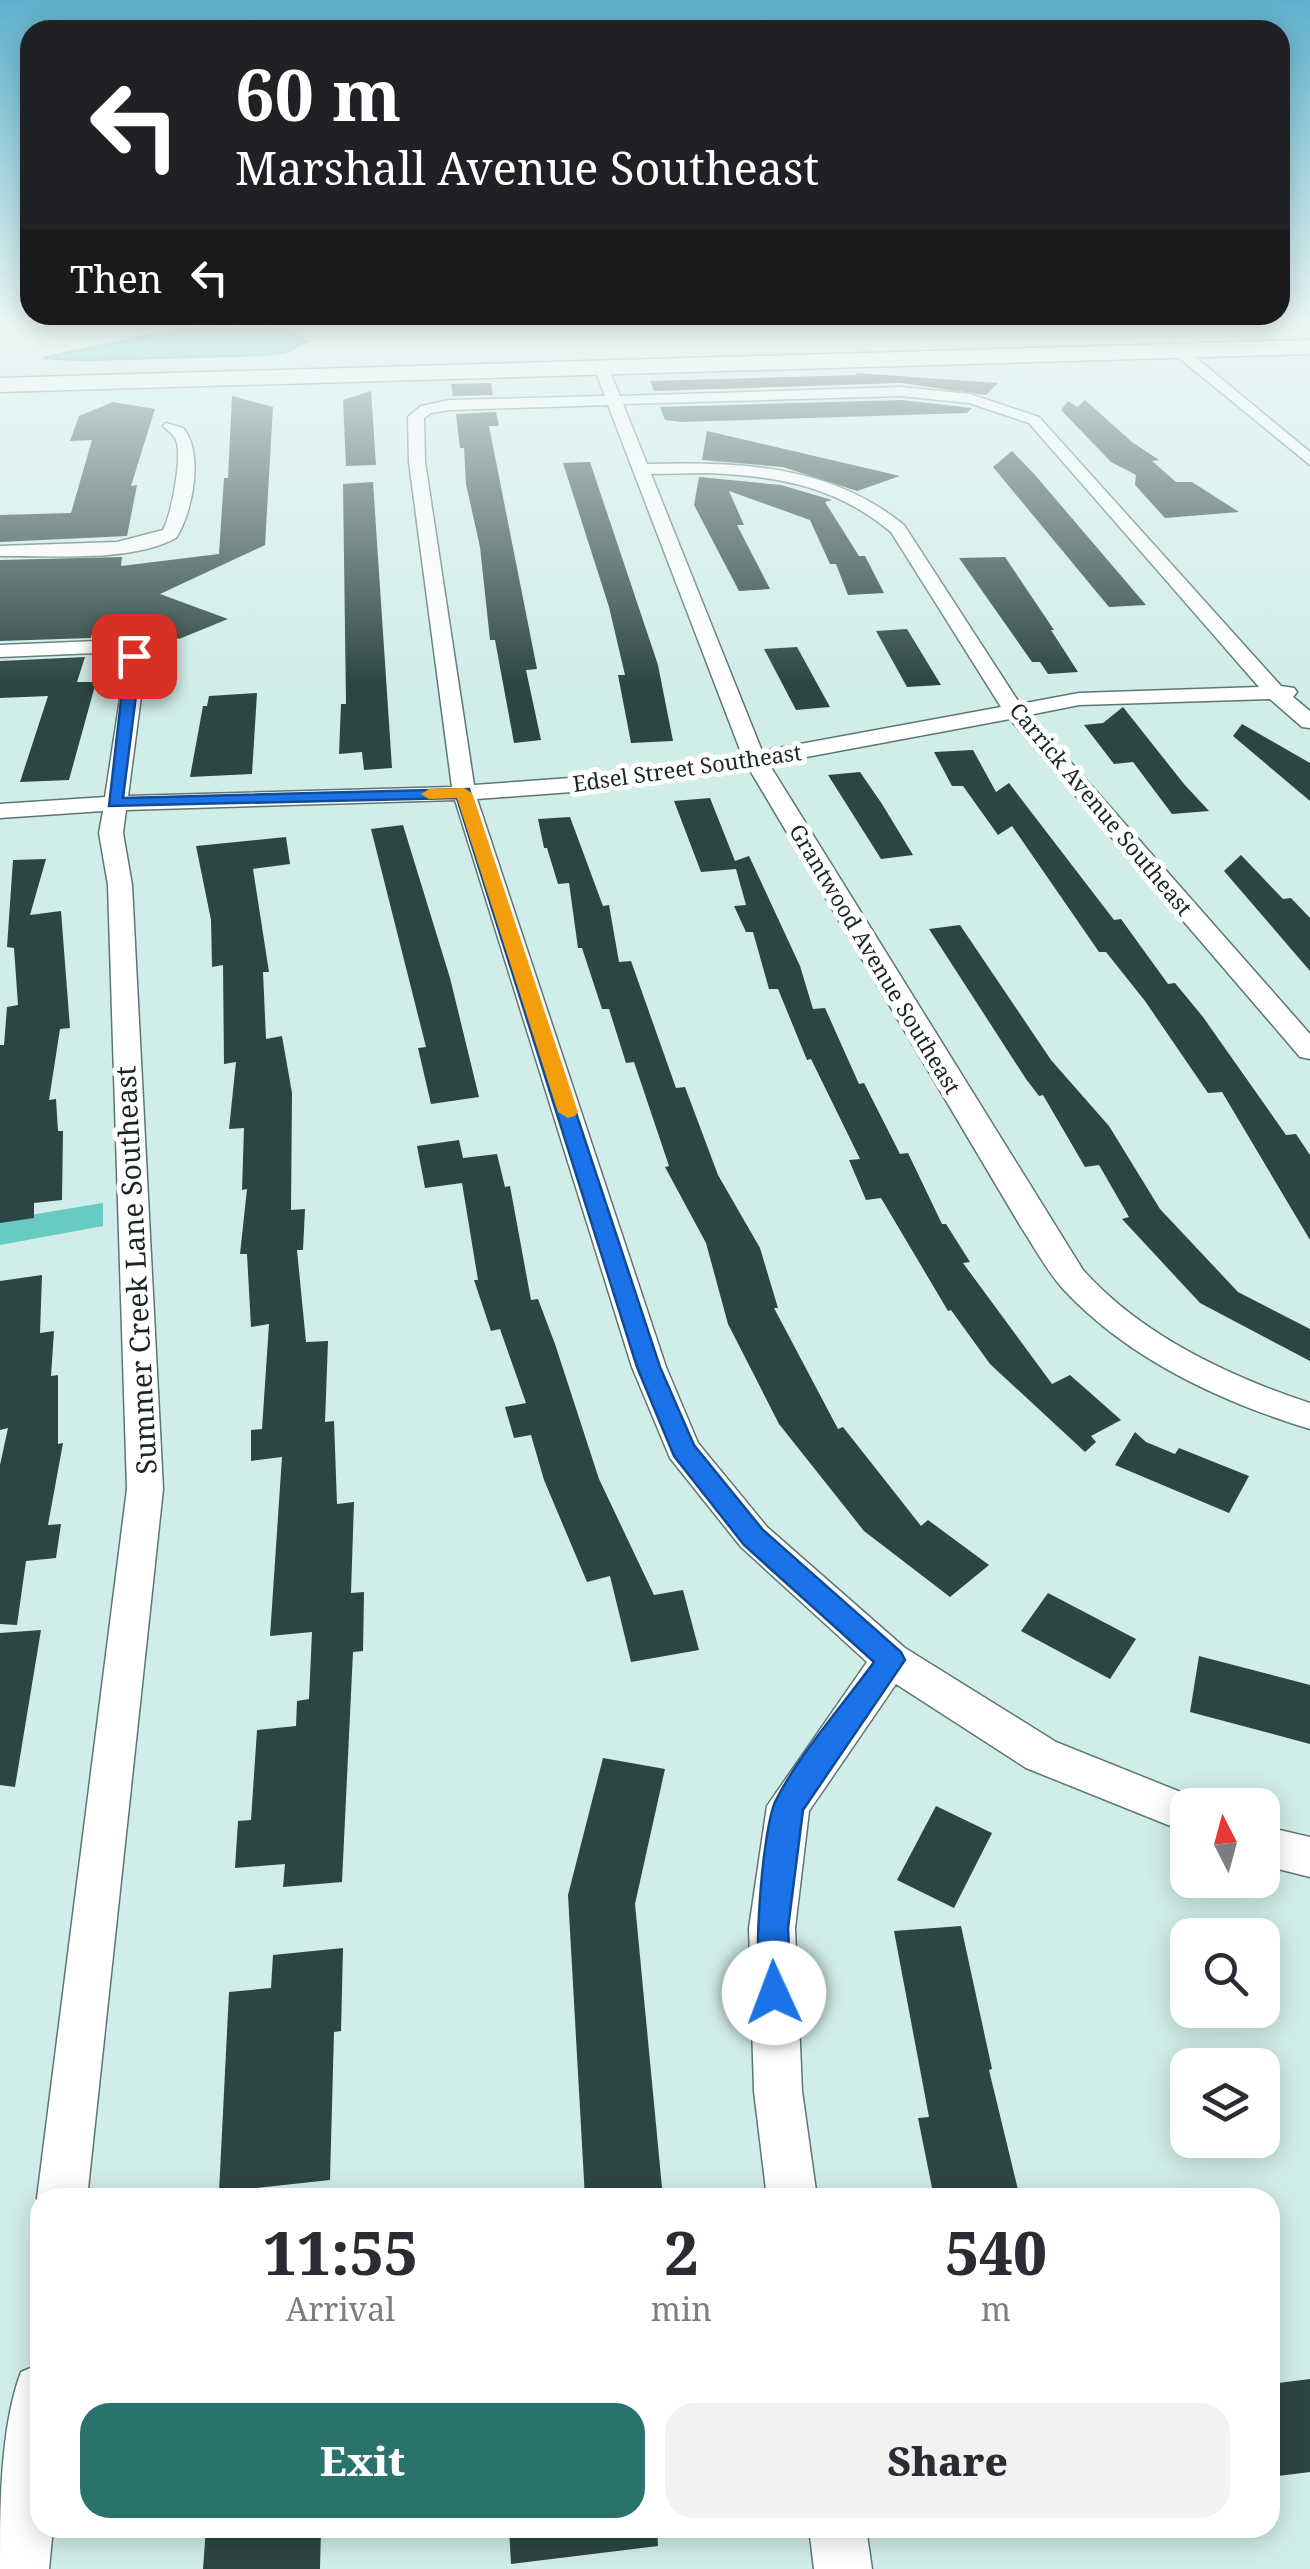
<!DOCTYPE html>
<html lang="en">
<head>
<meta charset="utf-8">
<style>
  body { margin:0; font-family:"Noto Serif",serif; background:#f2f2f3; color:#2b2b33; height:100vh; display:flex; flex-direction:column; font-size:38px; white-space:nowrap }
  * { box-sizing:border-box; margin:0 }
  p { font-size:32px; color:#7c7c81 }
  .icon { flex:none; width:55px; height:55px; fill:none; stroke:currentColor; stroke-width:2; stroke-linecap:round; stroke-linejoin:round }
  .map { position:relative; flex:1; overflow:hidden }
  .drawer { position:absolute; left:30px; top:2188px; width:1250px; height:350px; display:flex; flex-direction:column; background:#fff; border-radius:30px; box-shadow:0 5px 25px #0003 }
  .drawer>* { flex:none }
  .banner { position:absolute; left:20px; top:20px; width:1270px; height:305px; border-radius:30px; box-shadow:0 5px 25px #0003; background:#202124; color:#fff; overflow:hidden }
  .needle { width:65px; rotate:354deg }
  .fabs { position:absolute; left:1170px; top:1788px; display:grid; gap:20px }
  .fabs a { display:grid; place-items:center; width:110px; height:110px; border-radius:20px; background:#fff; box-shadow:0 5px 25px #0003; font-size:50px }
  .pin { position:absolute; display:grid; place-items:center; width:85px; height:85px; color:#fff; margin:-42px; border-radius:20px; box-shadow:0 5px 15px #0006 }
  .me { position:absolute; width:110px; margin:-55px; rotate:358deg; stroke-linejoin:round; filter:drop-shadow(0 0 8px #0008) }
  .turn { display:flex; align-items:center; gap:35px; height:210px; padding:0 50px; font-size:45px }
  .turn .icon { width:130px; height:130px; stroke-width:2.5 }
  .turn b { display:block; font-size:70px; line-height:85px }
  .then { display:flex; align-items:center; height:95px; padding:0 50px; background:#0003; gap:20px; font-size:38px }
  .eta { display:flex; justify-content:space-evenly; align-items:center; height:170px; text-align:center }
  .eta b { font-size:60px; font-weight:800; line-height:70px }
  .primary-button { display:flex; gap:20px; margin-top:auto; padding:20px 50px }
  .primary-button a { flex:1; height:115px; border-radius:30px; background:#2a736d; color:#fff; font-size:40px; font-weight:800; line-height:115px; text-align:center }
  .primary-button a+a { background:#f2f2f3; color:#2b2b33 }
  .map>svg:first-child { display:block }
  .green { fill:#67cbc1 }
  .water { fill:#2caba1; stroke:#27827b; stroke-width:2.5 }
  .building { fill:#2e4643 }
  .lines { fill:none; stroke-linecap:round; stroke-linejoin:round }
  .minor-casing { stroke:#5d7673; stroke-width:3 }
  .primary-casing { stroke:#5d7673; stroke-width:3 }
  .minor { fill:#fff; fill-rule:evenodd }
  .primary { fill:#fff; fill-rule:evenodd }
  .route { fill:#1a73e8; stroke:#114b97; stroke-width:2.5 }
  .slow { fill:#f59e0b }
  .labels { text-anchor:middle; stroke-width:10; stroke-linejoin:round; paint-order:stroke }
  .far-street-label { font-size:22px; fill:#1a2423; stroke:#fff }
  .street-label { font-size:28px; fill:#1a2423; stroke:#fff }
</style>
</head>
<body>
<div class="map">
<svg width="1310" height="2569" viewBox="0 0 1310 2569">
  <rect width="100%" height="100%" fill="#d1ede9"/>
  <!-- green -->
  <path class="green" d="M 103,1203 L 103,1226 L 0,1245 L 0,1220 Z"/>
  <!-- water -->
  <path class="water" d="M 251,325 L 291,331 L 307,341 L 289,351 L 267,355 L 82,360 L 43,358 L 155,334 L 210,326 L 221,331 Z"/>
  <!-- building -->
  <g class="building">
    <path d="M 855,373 L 998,383 L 986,395 L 901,383 L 654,391 L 650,381 L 857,375 Z"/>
    <path d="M 491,383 L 493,395 L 453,396 L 451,384 Z"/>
    <path d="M 371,391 L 376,465 L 346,466 L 343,400 Z"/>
    <path d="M 232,396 L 273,407 L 265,545 L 160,594 L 228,619 L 179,639 L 149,626 L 94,626 L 91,638 L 0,641 L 0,560 L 122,557 L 121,566 L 219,554 L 224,478 L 228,478 Z"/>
    <path d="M 901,400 L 972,408 L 967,413 L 681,422 L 665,420 L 660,407 Z"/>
    <path d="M 1085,400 L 1132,442 L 1159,460 L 1152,461 L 1176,482 L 1192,482 L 1239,512 L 1165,518 L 1135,485 L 1136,475 L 1111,462 L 1061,410 L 1068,401 L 1077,407 Z"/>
    <path d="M 113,402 L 155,409 L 131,486 L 137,485 L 127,536 L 0,542 L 0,515 L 71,513 L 92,440 L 70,441 L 79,416 Z"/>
    <path d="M 496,412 L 499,426 L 489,426 L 537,669 L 526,670 L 541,740 L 514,743 L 495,640 L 490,640 L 480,547 L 466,484 L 464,448 L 460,448 L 456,414 Z"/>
    <path d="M 707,431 L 900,476 L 857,491 L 783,467 L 702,460 Z"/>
    <path d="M 1012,451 L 1035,475 L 1146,605 L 1109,607 L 993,467 Z"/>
    <path d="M 590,462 L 658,665 L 673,741 L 631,743 L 618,675 L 625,675 L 609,607 L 563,463 Z"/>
    <path d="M 699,477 L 781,485 L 832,500 L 825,502 L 859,556 L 865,556 L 884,593 L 848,595 L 836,564 L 830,564 L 810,520 L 729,491 L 744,525 L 737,525 L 770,589 L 739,591 L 694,505 Z"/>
    <path d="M 373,482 L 392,768 L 364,770 L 362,752 L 339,754 L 341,704 L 346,704 L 343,484 Z"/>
    <path d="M 1005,557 L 1054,630 L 1051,630 L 1078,672 L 1048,674 L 1040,662 L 1032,662 L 959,558 Z"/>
    <path d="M 907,629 L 941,685 L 907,687 L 876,631 Z"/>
    <path d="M 797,647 L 830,707 L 796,710 L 764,649 Z"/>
    <path d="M 85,657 L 77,682 L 96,682 L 69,780 L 20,782 L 48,696 L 0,698 L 0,661 Z"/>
    <path d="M 257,693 L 252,774 L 190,777 L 203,706 L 207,706 L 209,696 Z"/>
    <path d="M 1123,707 L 1184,784 L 1209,811 L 1172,814 L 1133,762 L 1114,764 L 1084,725 L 1103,723 Z"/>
    <path d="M 1242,724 L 1310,763 L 1310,801 L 1233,736 Z"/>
    <path d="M 973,750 L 996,792 L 1009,783 L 1114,920 L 1121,919 L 1168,984 L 1175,983 L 1203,1017 L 1286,1135 L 1296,1134 L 1310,1155 L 1310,1240 L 1222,1092 L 1208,1093 L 1145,1001 L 1106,952 L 1099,952 L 1012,826 L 998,835 L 963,786 L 952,786 L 934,752 Z"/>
    <path d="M 860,772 L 882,804 L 913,855 L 881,859 L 828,775 Z"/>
    <path d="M 710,798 L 735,861 L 749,856 L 800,966 L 813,1009 L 825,1008 L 859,1084 L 864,1083 L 900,1154 L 908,1153 L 942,1224 L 946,1224 L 970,1262 L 963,1263 L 1052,1384 L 1070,1375 L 1121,1420 L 1091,1436 L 1096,1442 L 1085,1452 L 990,1364 L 951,1310 L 948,1311 L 881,1198 L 866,1200 L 849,1160 L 860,1159 L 811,1059 L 807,1060 L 778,989 L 769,989 L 753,932 L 746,932 L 734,906 L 746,905 L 736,869 L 701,872 L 674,801 Z"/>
    <path d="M 570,817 L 603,906 L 609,905 L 619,962 L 631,961 L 676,1088 L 685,1087 L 718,1175 L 760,1248 L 778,1308 L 774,1308 L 838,1429 L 843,1427 L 921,1526 L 928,1520 L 989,1565 L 950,1597 L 864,1531 L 779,1424 L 728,1324 L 706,1243 L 665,1167 L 669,1166 L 634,1062 L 626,1063 L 609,1009 L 602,1009 L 582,948 L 578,948 L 569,883 L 558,884 L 547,848 L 544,848 L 538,819 Z"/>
    <path d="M 403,825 L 450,978 L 479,1097 L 431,1104 L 418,1048 L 426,1047 L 371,829 Z"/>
    <path d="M 286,837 L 290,864 L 253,869 L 269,972 L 263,972 L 266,1039 L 282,1036 L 292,1093 L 291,1210 L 305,1209 L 303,1250 L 297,1250 L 306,1342 L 328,1341 L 325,1422 L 334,1421 L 337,1504 L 354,1502 L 351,1593 L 364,1592 L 363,1651 L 353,1652 L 342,1882 L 283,1887 L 285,1864 L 235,1868 L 238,1821 L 251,1820 L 257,1730 L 296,1726 L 297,1701 L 309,1699 L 312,1632 L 270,1636 L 282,1457 L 251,1461 L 251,1430 L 262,1429 L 269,1324 L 251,1327 L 247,1254 L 240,1254 L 247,1189 L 242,1190 L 244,1128 L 229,1129 L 236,1062 L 224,1064 L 223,965 L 212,967 L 211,920 L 196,846 Z"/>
    <path d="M 1241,855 L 1283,899 L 1291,898 L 1310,918 L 1310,971 L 1224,871 Z"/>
    <path d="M 46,859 L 30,915 L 61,911 L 70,1028 L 60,1029 L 49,1100 L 56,1099 L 58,1131 L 63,1131 L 62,1200 L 34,1203 L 34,1218 L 0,1223 L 0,1045 L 4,1045 L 7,1007 L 18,1005 L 14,948 L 7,947 L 13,860 Z"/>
    <path d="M 960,925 L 1051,1060 L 1109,1126 L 1160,1209 L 1238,1292 L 1310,1329 L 1310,1361 L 1200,1303 L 1122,1219 L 1129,1217 L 1099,1165 L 1085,1167 L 1043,1095 L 1039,1096 L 1026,1079 L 929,929 Z"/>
    <path d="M 459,1140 L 463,1158 L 497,1154 L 505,1187 L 510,1186 L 531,1300 L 538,1299 L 555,1344 L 599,1479 L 654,1595 L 683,1590 L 699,1650 L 631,1662 L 610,1576 L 587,1582 L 544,1480 L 531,1435 L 514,1438 L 505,1407 L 526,1403 L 500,1329 L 491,1331 L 474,1280 L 478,1280 L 462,1183 L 425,1188 L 417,1146 Z"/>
    <path d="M 42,1275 L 40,1333 L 54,1331 L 51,1376 L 58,1375 L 58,1444 L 63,1443 L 48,1525 L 61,1524 L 56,1558 L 26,1561 L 17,1625 L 0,1624 L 0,1465 L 8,1428 L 0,1430 L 0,1281 Z"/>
    <path d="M 1135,1432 L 1146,1442 L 1175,1454 L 1179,1448 L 1249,1476 L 1229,1513 L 1115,1465 Z"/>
    <path d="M 1048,1593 L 1136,1639 L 1110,1679 L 1021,1631 Z"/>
    <path d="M 41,1630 L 15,1787 L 0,1785 L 0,1633 Z"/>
    <path d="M 1199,1656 L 1310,1685 L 1310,1744 L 1190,1712 Z"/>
    <path d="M 603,1758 L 665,1769 L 635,1904 L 663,2198 L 585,2198 L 568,1895 Z"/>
    <path d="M 936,1806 L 992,1833 L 954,1908 L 897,1880 Z"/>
    <path d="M 961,1926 L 992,2069 L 989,2070 L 1020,2198 L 934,2198 L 918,2118 L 929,2117 L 894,1931 Z"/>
    <path d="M 343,1948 L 341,2031 L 334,2032 L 330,2180 L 219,2192 L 229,1992 L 271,1988 L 273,1955 Z"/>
    <path d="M 1310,2379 L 1310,2472 L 1270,2477 L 1270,2384 Z"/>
    <path d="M 206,2528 L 321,2528 L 320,2569 L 203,2569 Z"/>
    <path d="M 509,2528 L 657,2528 L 658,2546 L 511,2564 Z"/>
  </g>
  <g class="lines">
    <defs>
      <g id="minor">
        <path d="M 1173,347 L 1183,347 L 1310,452 L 1310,465 L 1173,353 Z"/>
        <path d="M 601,363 L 608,367 L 620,396 L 901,387 L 970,394 L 1039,417 L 1281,686 L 1294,688 L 1297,692 L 1293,697 L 1310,711 L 1310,728 L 1302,727 L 1270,699 L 1079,705 L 1029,715 L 1310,1034 L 1310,1059 L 1300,1057 L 1010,719 L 769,764 L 1083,1270 C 1141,1335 1228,1376 1310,1403 L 1310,1429 C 1221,1402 1129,1359 1065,1291 C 1047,1272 1035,1248 1021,1227 L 748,767 L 612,789 L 477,799 L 666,1367 L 698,1443 L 767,1527 L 905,1648 L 1056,1742 L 1203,1801 L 1205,1805 L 1188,1805 L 1188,1833 L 1173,1827 L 1026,1768 L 896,1684 L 809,1811 L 795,1928 L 802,2091 L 817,2198 L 767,2198 L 754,2091 L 749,1928 L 767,1806 L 867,1662 L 741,1547 L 670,1458 L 632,1367 L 455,800 L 126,810 L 123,833 L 132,885 L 163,1489 L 87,2198 L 40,2198 L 40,2206 L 37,2198 L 127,1489 L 108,885 L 99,833 L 103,811 L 0,818 L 0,804 L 105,797 L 125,666 L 124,661 L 96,653 L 0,657 L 0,645 L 97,641 L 140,653 L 145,666 L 128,796 L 452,787 L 409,462 L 408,417 L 421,406 L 450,400 L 605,396 L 594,367 ZM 901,396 L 969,403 L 1029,423 L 1259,687 L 1079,693 L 1020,704 L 904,525 C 829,464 740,462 647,464 L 623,404 ZM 608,405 L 742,755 L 612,775 L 474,785 L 425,462 L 424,418 L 431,413 L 450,410 ZM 708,473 C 778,476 836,486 891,532 L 1001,707 L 762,751 L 651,474 Z"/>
        <path d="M 166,423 L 183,428 C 204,452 193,512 176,538 C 131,563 51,555 0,556 L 0,546 L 117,542 L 163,530 C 171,515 184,453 175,438 C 172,433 167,430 163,426 Z"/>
        <path d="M 1262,1826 L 1310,1837 L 1310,1877 L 1262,1865 Z"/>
        <path d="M 40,2364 L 40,2528 L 53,2528 L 49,2569 L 0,2569 C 0,2508 0,2428 21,2372 Z"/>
        <path d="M 809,2528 L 866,2528 L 872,2569 L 814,2569 Z"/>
      </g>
      <path id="primary" d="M 1310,340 L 1310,354 L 0,392 L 0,378 Z"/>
    </defs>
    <!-- minor casing -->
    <use href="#minor" class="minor-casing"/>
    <!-- primary casing -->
    <use href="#primary" class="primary-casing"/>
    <!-- minor -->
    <use href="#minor" class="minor"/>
    <!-- primary -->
    <use href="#primary" class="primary"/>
  </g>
  <!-- sky -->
  <linearGradient id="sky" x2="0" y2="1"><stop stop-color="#5db0cc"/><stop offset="0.47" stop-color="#eaf7f5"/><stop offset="1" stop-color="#eaf7f5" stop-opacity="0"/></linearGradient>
  <rect width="1310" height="683" fill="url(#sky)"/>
  <!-- route -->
  <path class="route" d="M 134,652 L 141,656 L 123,798 L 469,789 L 660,1367 L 694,1445 L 763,1530 L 901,1652 L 905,1660 L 803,1810 L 788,1928 L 791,1993 L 786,2004 L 774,2009 L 763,2004 C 751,1976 762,1827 776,1800 C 800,1753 843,1705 874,1662 L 744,1545 L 674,1456 L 637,1367 L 457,798 L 109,806 L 126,656 Z"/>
  <!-- slow -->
  <path class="slow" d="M 464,788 L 472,793 L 578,1112 L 575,1116 L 568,1118 L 558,1112 L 457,798 L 429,799 L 421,794 L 429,789 Z"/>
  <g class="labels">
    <!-- far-street labels -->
    <g class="far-street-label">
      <text transform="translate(687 768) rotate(-8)" y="8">Edsel Street Southeast</text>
      <text transform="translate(1101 809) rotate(50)" y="8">Carrick Avenue Southeast</text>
      <text transform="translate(875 959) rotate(59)" y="8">Grantwood Avenue Southeast</text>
    </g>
    <!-- street labels -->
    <g class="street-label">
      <text transform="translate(136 1270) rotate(-93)" y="10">Summer Creek Lane Southeast</text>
    </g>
  </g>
</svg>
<div class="fabs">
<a><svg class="needle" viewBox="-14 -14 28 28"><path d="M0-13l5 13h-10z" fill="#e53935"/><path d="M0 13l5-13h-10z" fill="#7c7c81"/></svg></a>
<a><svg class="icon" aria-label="search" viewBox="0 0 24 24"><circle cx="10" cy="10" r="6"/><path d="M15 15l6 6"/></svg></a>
<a><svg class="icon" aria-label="layers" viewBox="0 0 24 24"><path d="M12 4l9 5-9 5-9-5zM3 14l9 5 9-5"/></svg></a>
</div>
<div class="pin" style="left:134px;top:656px;background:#d93025"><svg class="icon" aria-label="arrive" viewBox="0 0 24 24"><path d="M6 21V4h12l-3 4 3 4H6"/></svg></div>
<svg class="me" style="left:774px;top:1993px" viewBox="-20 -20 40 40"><circle r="19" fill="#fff"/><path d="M0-13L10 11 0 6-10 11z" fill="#1a73e8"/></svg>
<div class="banner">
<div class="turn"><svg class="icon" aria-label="left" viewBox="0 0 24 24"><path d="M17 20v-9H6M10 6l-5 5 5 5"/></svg><div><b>60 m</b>Marshall Avenue Southeast</div></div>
<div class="then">Then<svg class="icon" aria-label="left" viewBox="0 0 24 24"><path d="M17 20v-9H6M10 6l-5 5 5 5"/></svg></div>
</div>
<section class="drawer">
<div class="eta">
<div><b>11:55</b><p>Arrival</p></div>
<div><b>2</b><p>min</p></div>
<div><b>540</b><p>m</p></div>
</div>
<div class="primary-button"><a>Exit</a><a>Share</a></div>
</section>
</div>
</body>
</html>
